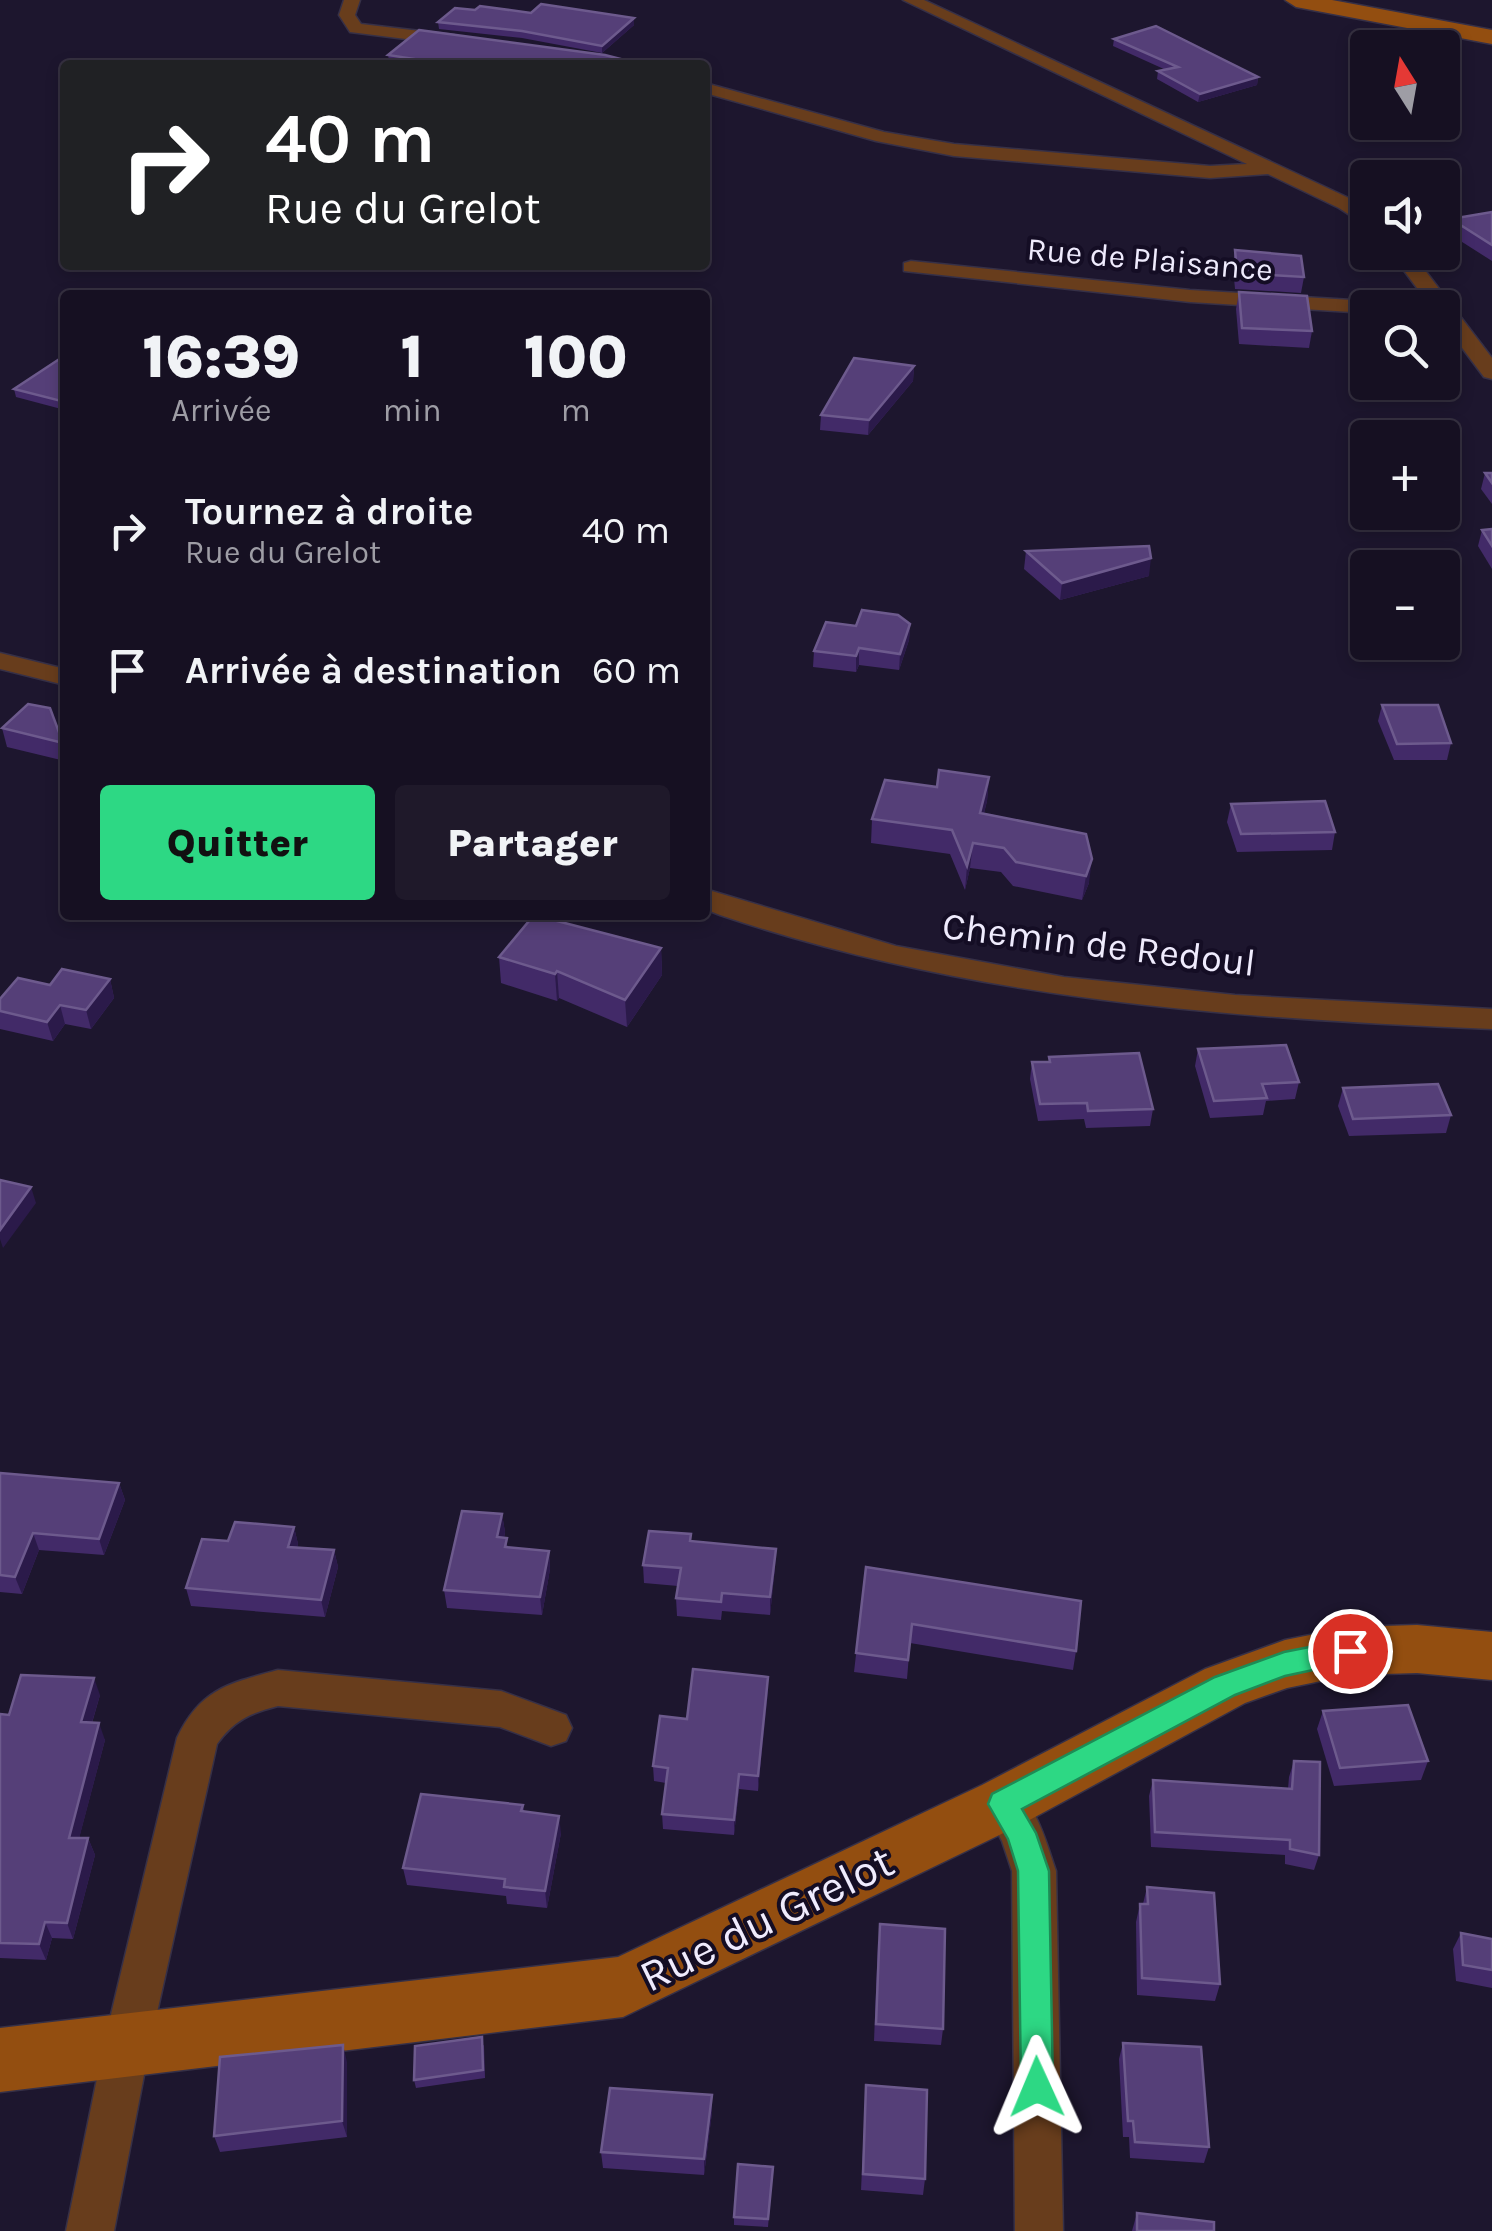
<!DOCTYPE html>
<html lang="fr">
<head>
<meta charset="utf-8">
<style>
  body { margin:0; font-family:Karla,sans-serif; background:#1f192a; color:#f1f3f6; height:100vh; display:flex; flex-direction:column; font-size:38px; white-space:nowrap }
  * { box-sizing:border-box; margin:0 }
  p { font-size:32px; color:#9e9da5 }
  .icon { flex:none; width:55px; height:55px; fill:none; stroke:currentColor; stroke-width:2; stroke-linecap:round; stroke-linejoin:round }
  .map { position:relative; flex:1; overflow:hidden }
  .panel { position:absolute; left:60px; top:290px; width:650px; height:630px; display:flex; flex-direction:column; background:#161022; border-radius:10px; box-shadow:0 5px 15px #0003,0 0 0 2px #353040 }
  .panel>* { flex:none }
  .top-card { position:absolute; left:60px; top:60px; width:650px; height:210px; border-radius:10px; box-shadow:0 5px 15px #0003,0 0 0 2px #353040; background:#202124; color:#fff; overflow:hidden }
  .needle { width:65px; rotate:349deg }
  .buttons { position:absolute; left:1350px; top:30px; display:grid; gap:20px }
  .buttons a { display:grid; place-items:center; width:110px; height:110px; border-radius:10px; background:#161022; box-shadow:0 5px 15px #0003,0 0 0 2px #353040; font-size:50px }
  .pin { position:absolute; display:grid; place-items:center; width:85px; height:85px; color:#fff; margin:-42px; border:5px solid #fff; border-radius:50%; box-shadow:0 2px 10px #0007 }
  .me { position:absolute; width:110px; margin:-55px; rotate:359deg; stroke-linejoin:round; filter:drop-shadow(0 0 8px #0008) }
  .turn { display:flex; align-items:center; gap:35px; height:210px; padding:0 40px; font-size:45px }
  .turn .icon { width:130px; height:130px; stroke-width:2.5 }
  .turn b { display:block; font-size:70px; line-height:85px }
  .eta { display:flex; justify-content:space-evenly; align-items:center; height:170px; text-align:center }
  .eta b { font-size:60px; font-weight:800; line-height:70px }
  .action { display:flex; gap:20px; margin-top:auto; padding:20px 40px }
  .action a { flex:1; height:115px; border-radius:10px; background:#2dd884; color:#111; font-size:40px; font-weight:800; line-height:115px; text-align:center }
  .action a+a { background:#1f192a; color:#f1f3f6 }
  ul { padding:0; list-style:none }
  li { display:flex; align-items:center; gap:30px; height:140px; padding:0 40px }
  li div { flex:1 }
  li b { display:block; font-size:38px }
  li em { font-style:normal }
  .map>svg:first-child { display:block }
  .lines { fill:none; stroke-linecap:round; stroke-linejoin:round }
  .street-casing { stroke:#363047; stroke-width:3 }
  .secondary-casing { stroke:#363047; stroke-width:3 }
  .street { fill:#683d1c; fill-rule:evenodd }
  .secondary { fill:#934e10; fill-rule:evenodd }
  .wall { fill:#422a68 }
  .shaded-wall { fill:#2b1a4a }
  .building { fill:#553f78; stroke:#6d5a8d; stroke-width:2.5 }
  .route { fill:#2dd884; stroke:#1d8c56; stroke-width:2.5 }
  .labels { text-anchor:middle; stroke-width:8; stroke-linejoin:round; paint-order:stroke }
  .far-street-label { font-size:32px; fill:#efebfd; stroke:#140d24 }
  .street-label { font-size:38px; fill:#efebfd; stroke:#140d24 }
  .near-street-label { font-size:45px; fill:#efebfd; stroke:#140d24 }
</style>
</head>
<body>
<div class="map">
<svg width="1492" height="2231" viewBox="0 0 1492 2231">
  <rect width="100%" height="100%" fill="#1d162e"/>
  <g class="lines">
    <defs>
      <g id="street">
        <path d="M 344,0 L 360,0 L 355,15 L 361,24 L 454,35 L 462,40 L 454,45 L 350,32 L 339,15 Z"/>
        <path d="M 903,0 L 924,0 L 1353,200 L 1368,211 L 1368,227 L 1339,208 L 1268,174 L 1210,178 L 954,156 L 876,141 L 705,93 L 705,83 L 884,132 L 954,144 L 1210,166 L 1247,164 Z"/>
        <path d="M 1390,252 L 1411,252 L 1492,358 L 1492,379 L 1484,377 L 1442,321 L 1442,308 L 1432,308 Z"/>
        <path d="M 911,261 L 1190,290 L 1385,302 L 1395,308 L 1368,308 L 1368,313 L 1190,302 L 904,271 L 904,263 Z"/>
        <path d="M 0,653 L 65,669 L 65,685 L 0,669 Z"/>
        <path d="M 705,889 L 896,946 L 1064,977 L 1235,995 L 1492,1009 L 1492,1029 C 1230,1018 971,1000 720,915 L 705,909 Z"/>
        <path d="M 278,1670 L 501,1691 L 566,1715 L 572,1728 L 566,1741 L 551,1746 L 500,1727 L 278,1706 C 251,1713 234,1720 217,1744 L 150,2044 L 114,2231 L 66,2231 L 104,2044 L 177,1738 C 200,1689 229,1683 278,1670 Z"/>
        <path d="M 1003,1785 C 1036,1797 1045,1840 1056,1871 L 1063,2231 L 1015,2231 L 1012,1871 L 1002,1841 L 982,1804 L 988,1790 Z"/>
      </g>
      <g id="secondary">
        <path d="M 1285,0 L 1332,0 L 1492,30 L 1492,44 L 1296,7 Z"/>
        <path d="M 1417,1625 L 1492,1632 L 1492,1680 L 1417,1673 L 1350,1675 L 1287,1688 L 1245,1703 L 1024,1823 L 623,2017 L 0,2092 L 0,2028 L 618,1957 L 982,1785 L 1205,1669 L 1285,1640 L 1350,1627 Z"/>
      </g>
    </defs>
    <!-- street casing -->
    <use href="#street" class="street-casing"/>
    <!-- secondary casing -->
    <use href="#secondary" class="secondary-casing"/>
    <!-- street -->
    <use href="#street" class="street"/>
    <!-- secondary -->
    <use href="#secondary" class="secondary"/>
  </g>
  <!-- wall -->
  <g class="wall">
    <path d="M 438,22 L 634,25 L 602,53 L 522,38 L 439,29 Z"/>
    <path d="M 1114,39 L 1258,77 L 1257,85 L 1198,102 L 1157,79 L 1158,71 L 1166,70 L 1113,46 Z"/>
    <path d="M 388,55 L 644,65 L 390,65 Z"/>
    <path d="M 1492,212 L 1492,261 L 1448,233 L 1451,219 Z"/>
    <path d="M 1235,250 L 1304,277 L 1301,293 L 1235,289 L 1233,267 Z"/>
    <path d="M 1239,292 L 1312,331 L 1309,348 L 1239,344 L 1236,309 Z"/>
    <path d="M 65,356 L 65,410 L 16,397 L 14,389 Z"/>
    <path d="M 914,366 L 913,381 L 868,435 L 820,430 L 821,415 Z"/>
    <path d="M 1485,473 L 1492,473 L 1492,504 L 1481,489 Z"/>
    <path d="M 1492,529 L 1492,569 L 1478,546 L 1482,530 Z"/>
    <path d="M 1026,551 L 1149,576 L 1060,600 L 1024,569 Z"/>
    <path d="M 910,624 L 909,640 L 899,670 L 859,665 L 856,672 L 813,667 L 814,651 L 856,626 Z"/>
    <path d="M 1382,705 L 1451,743 L 1447,760 L 1394,760 L 1378,721 Z"/>
    <path d="M 2,728 L 63,743 L 65,761 L 7,747 Z"/>
    <path d="M 989,777 L 987,801 L 984,813 L 1086,834 L 1089,883 L 1082,900 L 1013,886 L 1001,872 L 970,868 L 965,890 L 950,854 L 871,843 L 872,819 L 937,787 Z"/>
    <path d="M 1231,804 L 1335,832 L 1332,850 L 1237,852 L 1227,822 Z"/>
    <path d="M 661,948 L 662,975 L 627,1027 L 559,998 L 557,1001 L 501,983 L 499,957 Z"/>
    <path d="M 110,979 L 114,998 L 91,1029 L 65,1024 L 53,1041 L 0,1029 L 0,999 L 50,985 Z"/>
    <path d="M 1198,1049 L 1299,1082 L 1295,1099 L 1266,1101 L 1263,1115 L 1210,1118 L 1195,1066 Z"/>
    <path d="M 1049,1057 L 1153,1109 L 1150,1126 L 1086,1128 L 1084,1119 L 1038,1121 L 1030,1079 L 1032,1062 L 1049,1062 Z"/>
    <path d="M 1343,1088 L 1451,1115 L 1446,1133 L 1349,1136 L 1338,1106 Z"/>
    <path d="M 0,1473 L 119,1483 L 125,1500 L 104,1555 L 39,1550 L 22,1594 L 0,1592 Z"/>
    <path d="M 502,1514 L 505,1532 L 504,1538 L 508,1547 L 549,1551 L 550,1569 L 542,1615 L 447,1608 L 444,1590 Z"/>
    <path d="M 294,1527 L 298,1544 L 297,1547 L 334,1550 L 338,1567 L 325,1617 L 191,1606 L 186,1588 L 228,1541 Z"/>
    <path d="M 691,1541 L 775,1567 L 770,1615 L 722,1611 L 721,1620 L 677,1616 L 676,1598 L 678,1586 L 644,1583 L 643,1565 Z"/>
    <path d="M 866,1567 L 1076,1651 L 1073,1670 L 910,1643 L 907,1679 L 854,1672 Z"/>
    <path d="M 768,1677 L 758,1791 L 739,1789 L 734,1835 L 663,1829 L 662,1814 L 666,1783 L 654,1781 L 653,1766 Z"/>
    <path d="M 100,1695 L 92,1723 L 105,1740 L 79,1838 L 88,1838 L 95,1855 L 73,1939 L 52,1938 L 46,1960 L 0,1958 L 0,1714 L 9,1715 Z"/>
    <path d="M 1323,1711 L 1428,1761 L 1421,1780 L 1334,1786 L 1317,1729 Z"/>
    <path d="M 1294,1761 L 1319,1855 L 1314,1870 L 1285,1864 L 1285,1855 L 1151,1847 L 1149,1796 L 1153,1780 L 1288,1789 L 1289,1777 Z"/>
    <path d="M 523,1805 L 524,1812 L 561,1833 L 547,1908 L 507,1904 L 506,1896 L 407,1885 L 403,1868 Z"/>
    <path d="M 1147,1887 L 1220,1984 L 1215,2001 L 1137,1995 L 1136,1922 L 1140,1904 L 1143,1904 Z"/>
    <path d="M 1461,1933 L 1492,1939 L 1492,2005 L 1492,1988 L 1456,1981 L 1453,1949 Z"/>
    <path d="M 878,1941 L 943,2029 L 941,2045 L 874,2041 Z"/>
    <path d="M 1123,2043 L 1209,2147 L 1204,2163 L 1130,2158 L 1129,2137 L 1123,2137 L 1119,2059 Z"/>
    <path d="M 484,2045 L 485,2078 L 416,2088 L 414,2080 Z"/>
    <path d="M 347,2062 L 347,2137 L 220,2152 L 214,2136 Z"/>
    <path d="M 866,2085 L 925,2179 L 923,2195 L 861,2190 Z"/>
    <path d="M 712,2112 L 704,2175 L 603,2168 L 601,2152 Z"/>
    <path d="M 773,2167 L 768,2227 L 734,2225 L 734,2217 Z"/>
    <path d="M 1137,2213 L 1214,2231 L 1132,2231 Z"/>
  </g>
  <!-- shaded-wall -->
  <g class="shaded-wall">
    <path d="M 634,18 L 634,25 L 602,53 L 602,46 Z"/>
    <path d="M 1258,77 L 1257,85 L 1198,102 L 1200,94 Z"/>
    <path d="M 914,366 L 913,381 L 868,435 L 869,420 Z"/>
    <path d="M 1151,558 L 1149,576 L 1060,600 L 1062,583 Z"/>
    <path d="M 910,624 L 909,640 L 899,670 L 900,654 Z"/>
    <path d="M 859,648 L 859,665 L 856,672 L 856,656 Z"/>
    <path d="M 989,777 L 987,801 L 978,837 L 980,813 Z"/>
    <path d="M 973,843 L 970,868 L 965,890 L 967,866 Z"/>
    <path d="M 1092,859 L 1089,883 L 1082,900 L 1086,876 Z"/>
    <path d="M 661,948 L 662,975 L 627,1027 L 625,1000 Z"/>
    <path d="M 557,971 L 559,998 L 557,1001 L 555,974 Z"/>
    <path d="M 110,979 L 114,998 L 91,1029 L 86,1010 Z"/>
    <path d="M 60,1005 L 65,1024 L 53,1041 L 47,1022 Z"/>
    <path d="M 31,1187 L 36,1203 L 3,1248 L 0,1239 L 0,1230 Z"/>
    <path d="M 119,1483 L 125,1500 L 104,1555 L 99,1539 Z"/>
    <path d="M 502,1514 L 505,1532 L 500,1556 L 497,1537 Z"/>
    <path d="M 294,1527 L 298,1544 L 292,1564 L 288,1547 Z"/>
    <path d="M 33,1533 L 39,1550 L 22,1594 L 15,1577 Z"/>
    <path d="M 776,1549 L 775,1567 L 770,1615 L 770,1597 Z"/>
    <path d="M 334,1550 L 338,1567 L 325,1617 L 321,1600 Z"/>
    <path d="M 549,1551 L 550,1569 L 542,1615 L 540,1597 Z"/>
    <path d="M 768,1677 L 768,1692 L 758,1791 L 758,1776 Z"/>
    <path d="M 94,1678 L 100,1695 L 87,1739 L 81,1722 Z"/>
    <path d="M 99,1723 L 105,1740 L 75,1854 L 69,1838 Z"/>
    <path d="M 739,1774 L 739,1789 L 734,1835 L 734,1820 Z"/>
    <path d="M 559,1816 L 561,1833 L 547,1908 L 545,1891 Z"/>
    <path d="M 88,1838 L 95,1855 L 73,1939 L 67,1923 Z"/>
    <path d="M 45,1922 L 52,1938 L 46,1960 L 39,1944 Z"/>
    <path d="M 343,2045 L 347,2062 L 347,2137 L 342,2121 Z"/>
    <path d="M 712,2095 L 712,2112 L 704,2175 L 704,2159 Z"/>
  </g>
  <!-- building -->
  <g class="building">
    <path d="M 541,4 L 634,18 L 602,46 L 522,31 L 438,22 L 455,8 L 475,10 L 480,6 L 531,13 Z"/>
    <path d="M 1156,26 L 1258,77 L 1200,94 L 1158,71 L 1178,67 L 1114,39 Z"/>
    <path d="M 419,30 L 605,55 L 644,65 L 453,65 L 388,55 Z"/>
    <path d="M 1492,212 L 1492,245 L 1451,219 Z"/>
    <path d="M 1235,250 L 1301,256 L 1304,277 L 1237,273 Z"/>
    <path d="M 1239,292 L 1307,296 L 1312,331 L 1242,328 Z"/>
    <path d="M 64,356 L 65,402 L 14,389 Z"/>
    <path d="M 854,358 L 914,366 L 869,420 L 821,415 Z"/>
    <path d="M 1485,473 L 1492,473 L 1492,483 Z"/>
    <path d="M 1492,529 L 1492,546 L 1482,530 Z"/>
    <path d="M 1149,546 L 1151,558 L 1062,583 L 1026,551 Z"/>
    <path d="M 862,610 L 898,615 L 910,624 L 900,654 L 859,648 L 856,656 L 814,651 L 826,622 L 856,626 Z"/>
    <path d="M 28,704 L 50,708 L 63,743 L 2,728 Z"/>
    <path d="M 1382,705 L 1438,705 L 1451,743 L 1397,744 Z"/>
    <path d="M 939,770 L 989,777 L 980,813 L 1086,834 L 1092,859 L 1086,876 L 1016,862 L 1004,848 L 973,843 L 967,866 L 952,830 L 872,819 L 885,780 L 937,787 Z"/>
    <path d="M 1325,801 L 1335,832 L 1241,834 L 1231,804 Z"/>
    <path d="M 534,915 L 661,948 L 625,1000 L 557,971 L 555,974 L 499,957 Z"/>
    <path d="M 62,969 L 110,979 L 86,1010 L 60,1005 L 47,1022 L 0,1011 L 0,999 L 18,978 L 50,985 Z"/>
    <path d="M 1286,1045 L 1299,1082 L 1262,1084 L 1267,1098 L 1214,1101 L 1198,1049 Z"/>
    <path d="M 1139,1053 L 1153,1109 L 1088,1111 L 1087,1103 L 1040,1104 L 1032,1062 L 1050,1062 L 1049,1057 Z"/>
    <path d="M 1438,1084 L 1451,1115 L 1353,1119 L 1343,1088 Z"/>
    <path d="M 0,1180 L 31,1187 L 0,1230 Z"/>
    <path d="M 0,1473 L 119,1483 L 99,1539 L 33,1533 L 15,1577 L 0,1575 Z"/>
    <path d="M 462,1511 L 502,1514 L 497,1537 L 507,1538 L 505,1547 L 549,1551 L 540,1597 L 444,1590 Z"/>
    <path d="M 235,1522 L 294,1527 L 288,1547 L 334,1550 L 321,1600 L 186,1588 L 202,1539 L 228,1541 Z"/>
    <path d="M 649,1531 L 691,1534 L 690,1541 L 776,1549 L 770,1597 L 722,1593 L 721,1602 L 676,1598 L 681,1568 L 643,1565 Z"/>
    <path d="M 866,1567 L 1081,1601 L 1076,1651 L 912,1624 L 908,1660 L 856,1653 Z"/>
    <path d="M 693,1669 L 768,1677 L 758,1776 L 739,1774 L 734,1820 L 662,1814 L 668,1768 L 653,1766 L 660,1716 L 687,1719 Z"/>
    <path d="M 21,1675 L 94,1678 L 81,1722 L 99,1723 L 69,1838 L 88,1838 L 67,1923 L 45,1922 L 39,1944 L 0,1943 L 0,1714 L 9,1715 Z"/>
    <path d="M 1408,1705 L 1428,1761 L 1340,1768 L 1323,1711 Z"/>
    <path d="M 1294,1761 L 1320,1762 L 1319,1855 L 1290,1849 L 1290,1840 L 1155,1832 L 1153,1780 L 1292,1789 Z"/>
    <path d="M 421,1794 L 523,1805 L 521,1811 L 559,1816 L 545,1891 L 504,1887 L 505,1879 L 403,1868 Z"/>
    <path d="M 1147,1887 L 1214,1893 L 1220,1984 L 1142,1978 L 1140,1904 L 1148,1904 Z"/>
    <path d="M 880,1924 L 945,1929 L 943,2029 L 876,2024 Z"/>
    <path d="M 1461,1933 L 1492,1939 L 1492,1970 L 1463,1965 Z"/>
    <path d="M 482,2037 L 483,2070 L 414,2080 L 415,2046 Z"/>
    <path d="M 1123,2043 L 1201,2047 L 1209,2147 L 1135,2142 L 1133,2121 L 1128,2121 Z"/>
    <path d="M 343,2045 L 342,2121 L 214,2136 L 220,2057 Z"/>
    <path d="M 866,2085 L 927,2090 L 925,2179 L 863,2174 Z"/>
    <path d="M 610,2088 L 712,2095 L 704,2159 L 601,2152 Z"/>
    <path d="M 738,2164 L 773,2167 L 768,2219 L 734,2217 Z"/>
    <path d="M 1137,2213 L 1214,2222 L 1214,2231 L 1137,2231 Z"/>
  </g>
  <!-- route -->
  <path class="route" d="M 1350,1639 L 1360,1643 L 1364,1651 L 1360,1660 L 1285,1676 L 1235,1695 L 1022,1809 L 1036,1833 L 1049,1871 L 1053,2087 L 1049,2099 L 1037,2103 L 1025,2099 L 1021,2087 L 1018,1871 L 1008,1839 L 988,1804 L 992,1794 L 1215,1677 L 1284,1652 Z"/>
  <g class="labels">
    <!-- far-street labels -->
    <g class="far-street-label">
      <text transform="translate(1150 259) rotate(5)" y="11">Rue de Plaisance</text>
    </g>
    <!-- street labels -->
    <g class="street-label">
      <text transform="translate(1099 944) rotate(7)" y="13">Chemin de Redoul</text>
    </g>
    <!-- near-street labels -->
    <g class="near-street-label">
      <text transform="translate(766 1918) rotate(-26)" y="16">Rue du Grelot</text>
    </g>
  </g>
</svg>
<div class="buttons">
<a><svg class="needle" viewBox="-14 -14 28 28"><path d="M0-13l5 13h-10z" fill="#e53935"/><path d="M0 13l5-13h-10z" fill="#9e9da5"/></svg></a>
<a><svg class="icon" aria-label="sound" viewBox="0 0 24 24"><path d="M4 9h4l5-4v14l-5-4H4zM17 9q2 3 0 6"/></svg></a>
<a><svg class="icon" aria-label="search" viewBox="0 0 24 24"><circle cx="10" cy="10" r="6"/><path d="M15 15l6 6"/></svg></a>
<a>+</a>
<a>−</a>
</div>
<div class="pin" style="left:1350px;top:1651px;background:#d93025"><svg class="icon" aria-label="arrive" viewBox="0 0 24 24"><path d="M6 21V4h12l-3 4 3 4H6"/></svg></div>
<svg class="me" style="left:1037px;top:2087px" viewBox="-20 -20 40 40"><path d="M0-17L14 15 0 8-14 15z" fill="#2dd884" stroke="#fff" stroke-width="4"/></svg>
<div class="top-card">
<div class="turn"><svg class="icon" aria-label="right" viewBox="0 0 24 24"><path d="M7 20v-9h11M14 6l5 5-5 5"/></svg><div><b>40 m</b>Rue du Grelot</div></div>
</div>
<section class="panel">
<div class="eta">
<div><b>16:39</b><p>Arrivée</p></div>
<div><b>1</b><p>min</p></div>
<div><b>100</b><p>m</p></div>
</div>
<ul>
<li><svg class="icon" aria-label="right" viewBox="0 0 24 24"><path d="M7 20v-9h11M14 6l5 5-5 5"/></svg><div><b>Tournez à droite</b><p>Rue du Grelot</p></div><em>40 m</em></li>
<li><svg class="icon" aria-label="arrive" viewBox="0 0 24 24"><path d="M6 21V4h12l-3 4 3 4H6"/></svg><div><b>Arrivée à destination</b></div><em>60 m</em></li>
</ul>
<div class="action"><a>Quitter</a><a>Partager</a></div>
</section>
</div>
</body>
</html>
